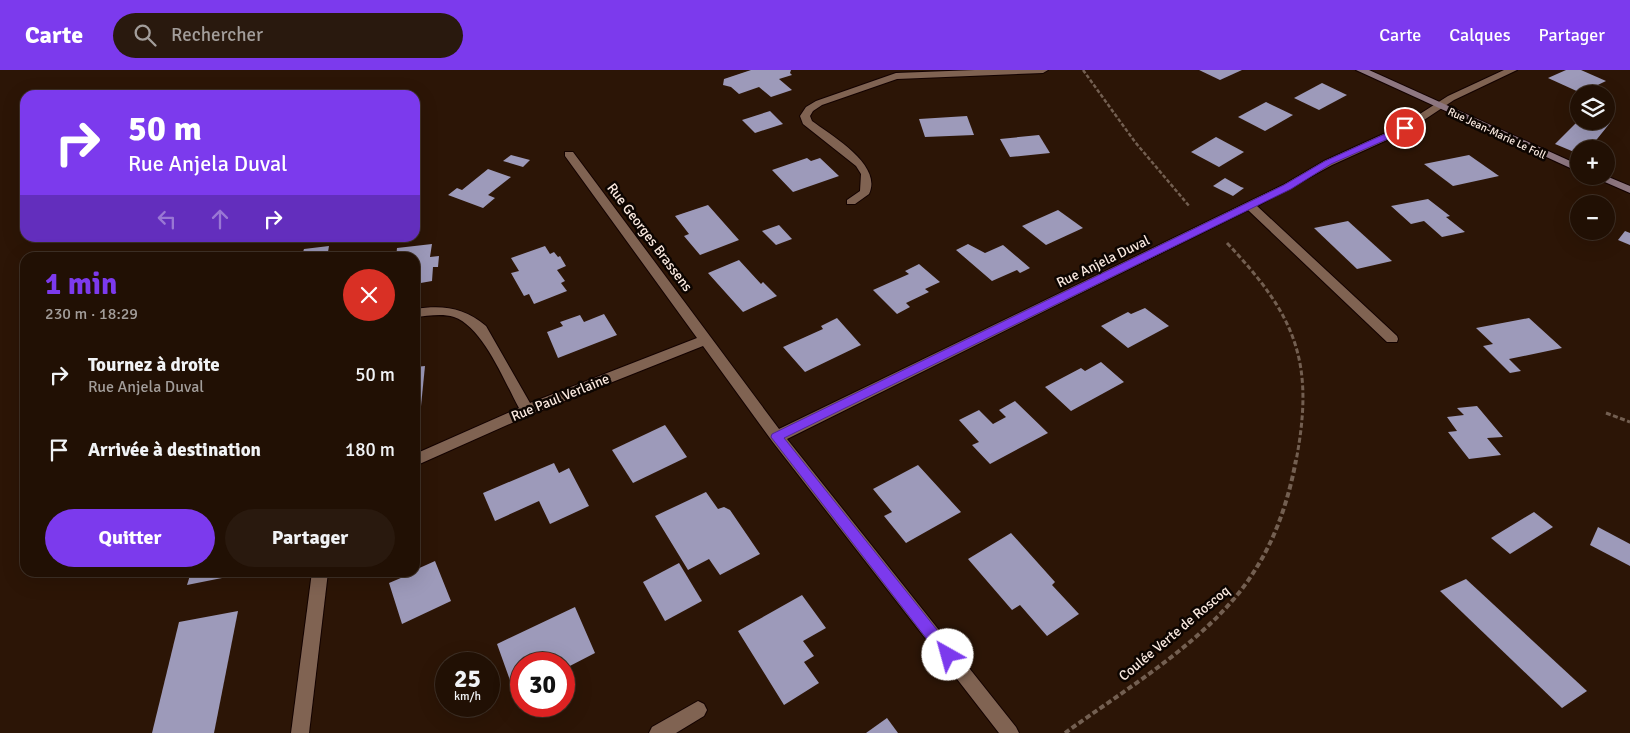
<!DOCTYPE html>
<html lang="fr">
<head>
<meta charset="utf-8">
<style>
  body { margin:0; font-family:Signika,sans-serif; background:#29190e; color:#f1f3f6; height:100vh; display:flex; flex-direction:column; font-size:19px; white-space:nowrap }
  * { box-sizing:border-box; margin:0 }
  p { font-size:16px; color:#a29d9a }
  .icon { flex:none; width:28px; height:28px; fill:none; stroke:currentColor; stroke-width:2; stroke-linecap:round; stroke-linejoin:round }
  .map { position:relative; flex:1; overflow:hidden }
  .side { position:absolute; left:20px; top:182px; width:400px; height:325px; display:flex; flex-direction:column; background:#211004; border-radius:15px; box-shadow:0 5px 20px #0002,0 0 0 1px #3e3026 }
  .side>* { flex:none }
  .top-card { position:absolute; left:20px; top:20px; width:400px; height:152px; border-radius:15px; box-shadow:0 5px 20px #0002,0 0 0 1px #3e3026; background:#7c3aed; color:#fff; overflow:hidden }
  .controls { position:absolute; left:1570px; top:15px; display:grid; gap:10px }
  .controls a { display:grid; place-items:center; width:45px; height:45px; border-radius:50%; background:#211004; box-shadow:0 5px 20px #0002,0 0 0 1px #3e3026; font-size:25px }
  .speed { position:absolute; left:435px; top:582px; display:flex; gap:10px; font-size:25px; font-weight:700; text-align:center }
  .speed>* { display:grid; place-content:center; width:65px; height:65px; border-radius:50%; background:#211004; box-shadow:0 5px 20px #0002,0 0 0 1px #3e3026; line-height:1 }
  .speed small { font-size:12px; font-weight:400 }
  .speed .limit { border:8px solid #d22; background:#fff; color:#111 }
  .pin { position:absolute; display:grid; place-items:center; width:42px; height:42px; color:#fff; margin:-21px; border:2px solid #fff; border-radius:50%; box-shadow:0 1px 5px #0007 }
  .me { position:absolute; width:55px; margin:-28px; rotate:322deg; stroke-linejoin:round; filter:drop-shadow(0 0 4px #0008) }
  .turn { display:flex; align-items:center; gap:18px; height:105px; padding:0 25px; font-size:22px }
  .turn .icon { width:65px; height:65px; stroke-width:2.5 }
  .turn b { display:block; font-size:35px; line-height:42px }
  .lanes { display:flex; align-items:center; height:48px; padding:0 25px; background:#0003; justify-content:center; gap:25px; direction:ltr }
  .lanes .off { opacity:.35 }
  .round { display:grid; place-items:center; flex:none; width:52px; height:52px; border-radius:26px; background:#29190e }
  .headline { display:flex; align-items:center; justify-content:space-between; height:85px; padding:0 25px }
  h1 { font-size:30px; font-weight:800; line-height:38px; color:#7c3aed }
  .button { display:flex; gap:10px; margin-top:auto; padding:10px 25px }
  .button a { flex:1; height:58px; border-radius:30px; background:#7c3aed; color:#fff; font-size:20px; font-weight:800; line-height:58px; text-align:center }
  .button a+a { background:#29190e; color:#f1f3f6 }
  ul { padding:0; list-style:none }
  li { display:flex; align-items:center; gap:15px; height:75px; padding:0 25px }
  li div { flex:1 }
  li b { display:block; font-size:19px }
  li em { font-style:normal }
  header { display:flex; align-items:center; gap:30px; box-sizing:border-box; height:70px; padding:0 25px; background:#7c3aed; color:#fff }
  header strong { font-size:24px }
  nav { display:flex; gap:28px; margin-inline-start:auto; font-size:18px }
  .search { width:350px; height:45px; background:#29190e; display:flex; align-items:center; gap:12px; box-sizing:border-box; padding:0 18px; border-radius:28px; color:#a29d9a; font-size:19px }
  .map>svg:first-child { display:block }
  .building { fill:#9d9aba }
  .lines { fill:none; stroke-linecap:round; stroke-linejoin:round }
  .minor-casing { stroke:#130200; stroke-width:2 }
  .secondary-casing { stroke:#130200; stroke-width:2 }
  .path-far2 { stroke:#735f51; stroke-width:2.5; stroke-dasharray:4 2; stroke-linecap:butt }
  .path-far1 { stroke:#735f51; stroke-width:3; stroke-dasharray:5 2.5; stroke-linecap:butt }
  .path { stroke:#735f51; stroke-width:4; stroke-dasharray:5.5 3; stroke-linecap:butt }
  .minor { fill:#806352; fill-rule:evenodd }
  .secondary { fill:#8e7781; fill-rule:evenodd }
  .route { fill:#7c3aed; stroke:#51269a }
  .labels { text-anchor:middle; stroke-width:5; stroke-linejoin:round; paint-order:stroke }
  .far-street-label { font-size:11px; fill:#fbeae0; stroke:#0d0501 }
  .street-label { font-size:14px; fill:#fbeae0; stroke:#0d0501 }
</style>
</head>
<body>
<header>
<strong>Carte</strong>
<div class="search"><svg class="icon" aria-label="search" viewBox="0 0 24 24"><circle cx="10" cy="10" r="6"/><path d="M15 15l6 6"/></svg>Rechercher</div>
<nav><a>Carte</a><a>Calques</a><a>Partager</a></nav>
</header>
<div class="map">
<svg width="1630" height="663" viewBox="0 0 1630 663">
  <rect width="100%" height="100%" fill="#2c1506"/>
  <!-- building -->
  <g class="building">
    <path d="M 751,0 L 791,0 L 790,3 L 792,5 L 779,9 L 792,20 L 771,27 L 759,17 L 739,24 L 731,17 L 723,15 L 724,9 Z"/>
    <path d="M 1199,0 L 1242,0 L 1220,10 Z"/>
    <path d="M 1566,0 L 1581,0 L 1606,11 L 1581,23 L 1548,8 Z"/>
    <path d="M 1322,13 L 1347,25 L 1319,40 L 1294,28 Z"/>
    <path d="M 1266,32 L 1293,45 L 1265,61 L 1238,47 Z"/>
    <path d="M 770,41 L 783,54 L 755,63 L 742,50 Z"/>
    <path d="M 967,46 L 974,65 L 925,67 L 919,49 Z"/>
    <path d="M 1578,51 L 1610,53 L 1589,79 L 1579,79 L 1579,84 L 1555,74 Z"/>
    <path d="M 1039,65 L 1050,83 L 1010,87 L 1000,69 Z"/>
    <path d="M 1216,67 L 1244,82 L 1219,97 L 1191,82 Z"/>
    <path d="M 511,85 L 530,90 L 523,97 L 503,91 Z"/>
    <path d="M 1469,85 L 1499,106 L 1453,116 L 1424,94 Z"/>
    <path d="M 807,88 L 811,91 L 820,88 L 839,106 L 793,122 L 772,100 Z"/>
    <path d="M 488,99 L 511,107 L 488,125 L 495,128 L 483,138 L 448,125 L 457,118 L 462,120 Z"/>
    <path d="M 1225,108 L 1241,117 L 1244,118 L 1233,126 L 1213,116 Z"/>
    <path d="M 1428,129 L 1450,146 L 1446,147 L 1465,162 L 1442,167 L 1424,151 L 1411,154 L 1391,136 Z"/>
    <path d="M 708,135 L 739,170 L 700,185 L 684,166 L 689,164 L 675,146 Z"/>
    <path d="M 1058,140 L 1083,158 L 1046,175 L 1022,156 Z"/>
    <path d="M 1348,151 L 1392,191 L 1357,199 L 1314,158 Z"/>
    <path d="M 779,155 L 792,169 L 776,175 L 762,161 Z"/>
    <path d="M 1625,161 L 1630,163 L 1630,175 L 1618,170 Z"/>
    <path d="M 432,174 L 430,187 L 439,186 L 438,197 L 433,197 L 432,211 L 415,214 L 415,188 L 396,188 L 397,178 Z"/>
    <path d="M 968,174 L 985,183 L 1003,175 L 1030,198 L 1020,203 L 1017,200 L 992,211 L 956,180 Z"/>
    <path d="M 329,176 L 327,188 L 273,188 L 303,182 L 304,179 Z"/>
    <path d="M 545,176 L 550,184 L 554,182 L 558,187 L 560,186 L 566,196 L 557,200 L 565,211 L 561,213 L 567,221 L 534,234 L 529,224 L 524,226 L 511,203 L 519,201 L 511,188 Z"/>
    <path d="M 739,190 L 761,214 L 763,212 L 777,226 L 743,242 L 708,203 Z"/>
    <path d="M 919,194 L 940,212 L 925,219 L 929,222 L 906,233 L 910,237 L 897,244 L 873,220 L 909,204 L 905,201 Z"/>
    <path d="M 1145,238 L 1169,256 L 1128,278 L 1101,256 L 1128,242 L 1131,244 Z"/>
    <path d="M 604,244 L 617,265 L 558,288 L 547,262 L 563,256 L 560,252 L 580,245 L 584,252 Z"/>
    <path d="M 837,248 L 861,275 L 805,302 L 783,277 L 823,259 L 821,256 Z"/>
    <path d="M 1529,248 L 1562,278 L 1509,289 L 1521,301 L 1510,303 L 1483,276 L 1493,274 L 1476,258 Z"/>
    <path d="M 1101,292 L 1124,312 L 1071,341 L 1045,317 L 1081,298 L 1085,301 Z"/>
    <path d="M 425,296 L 420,346 L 415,346 L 415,297 Z"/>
    <path d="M 1015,331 L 1048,363 L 990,394 L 972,375 L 979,372 L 959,350 L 979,340 L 993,354 L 1006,347 L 999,340 Z"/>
    <path d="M 1477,336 L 1503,367 L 1487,368 L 1501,385 L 1469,389 L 1448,362 L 1457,361 L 1447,347 L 1464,345 L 1457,338 Z"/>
    <path d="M 665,355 L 687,387 L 633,413 L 612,380 Z"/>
    <path d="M 554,393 L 559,403 L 569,398 L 589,436 L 550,454 L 539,431 L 495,451 L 483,423 Z"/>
    <path d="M 918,395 L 961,442 L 906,473 L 884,446 L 892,442 L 873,419 Z"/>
    <path d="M 706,422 L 718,439 L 724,437 L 730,440 L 760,484 L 720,505 L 709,489 L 688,500 L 655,446 Z"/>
    <path d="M 1534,442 L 1553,457 L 1510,484 L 1491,468 Z"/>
    <path d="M 1598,457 L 1630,474 L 1630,496 L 1590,475 Z"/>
    <path d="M 1011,463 L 1055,512 L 1052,515 L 1079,544 L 1047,566 L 1020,535 L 1012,540 L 968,489 Z"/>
    <path d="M 435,491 L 451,531 L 402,554 L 389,513 L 415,502 L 415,500 Z"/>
    <path d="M 679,493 L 702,531 L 665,551 L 643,512 Z"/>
    <path d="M 191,502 L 247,502 L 247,503 L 187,515 Z"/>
    <path d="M 1466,509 L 1587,621 L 1562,638 L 1440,521 Z"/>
    <path d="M 802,525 L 826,558 L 803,571 L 814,586 L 804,592 L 819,613 L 784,635 L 738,561 Z"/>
    <path d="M 575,537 L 595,583 L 564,599 L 564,594 L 521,594 L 521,608 L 511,613 L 497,574 Z"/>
    <path d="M 238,541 L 214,663 L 152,663 L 179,552 Z"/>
    <path d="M 887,648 L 898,663 L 866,663 Z"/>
  </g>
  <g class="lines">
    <defs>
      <g id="minor">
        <path d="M 975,0 L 1048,0 L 1043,3 L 897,9 L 822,35 L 813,41 L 810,46 L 812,51 C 832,66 883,95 869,124 L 855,134 L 847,134 L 847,130 L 860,121 L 861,104 L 856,96 L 803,54 L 800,46 L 806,37 L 816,31 L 896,3 Z"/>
        <path d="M 1504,0 L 1517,0 L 1454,30 L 1409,60 L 1332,95 L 1257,136 L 1397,266 L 1398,269 L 1397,272 L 1387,272 L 1248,140 L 787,369 L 1016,657 L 1019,663 L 999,663 L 772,371 L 703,276 L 532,344 L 415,396 L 415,384 L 519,338 C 504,311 483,257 454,247 C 442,243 427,246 415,247 L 415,239 C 442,235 464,237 486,256 L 530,333 L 697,268 L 565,86 L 565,82 L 573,82 L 779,359 L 1283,115 L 1324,91 L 1401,56 L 1448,26 Z"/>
        <path d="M 312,502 L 328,502 L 309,663 L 291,663 Z"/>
        <path d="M 698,631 L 704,634 L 707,640 L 704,646 L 676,663 L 649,663 L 652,657 Z"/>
      </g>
      <g id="secondary">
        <path d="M 1356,0 L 1369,0 L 1579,95 L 1579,102 Z"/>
        <path d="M 1591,106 L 1606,106 L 1630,116 L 1630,123 Z"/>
      </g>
    </defs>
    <!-- minor casing -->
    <use href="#minor" class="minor-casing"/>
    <!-- secondary casing -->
    <use href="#secondary" class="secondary-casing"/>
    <!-- path-far2 -->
    <path class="path-far2" d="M 1083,0 L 1135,72 L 1190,137"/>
    <!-- path-far1 -->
    <g class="path-far1">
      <path d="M 1227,173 C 1296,246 1315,292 1296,391"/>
      <path d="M 1606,343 L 1630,352"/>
    </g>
    <!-- path -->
    <path class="path" d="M 1065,663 C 1127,618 1215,566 1255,500 C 1276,468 1289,428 1296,390"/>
    <!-- minor -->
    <use href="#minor" class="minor"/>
    <!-- secondary -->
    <use href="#secondary" class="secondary"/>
  </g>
  <!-- route -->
  <path class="route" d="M 1405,55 L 1409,58 L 1408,60 L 1331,94 L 1291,119 L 784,368 L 953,580 L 955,585 L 953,590 L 948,592 L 943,590 L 771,367 L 772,364 L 1284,115 L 1325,91 Z"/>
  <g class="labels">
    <!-- far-street labels -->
    <g class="far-street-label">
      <text transform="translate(1497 63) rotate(25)" y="4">Rue Jean-Marie Le Foll</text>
    </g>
    <!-- street labels -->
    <g class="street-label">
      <text transform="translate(650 167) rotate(53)" y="5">Rue Georges Brassens</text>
      <text transform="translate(1103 191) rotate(-26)" y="5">Rue Anjela Duval</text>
      <text transform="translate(560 327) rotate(-22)" y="5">Rue Paul Verlaine</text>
      <text transform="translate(1174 563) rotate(-40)" y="5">Coulée Verte de Roscoq</text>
    </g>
  </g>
</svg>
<div class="controls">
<a><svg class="icon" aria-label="layers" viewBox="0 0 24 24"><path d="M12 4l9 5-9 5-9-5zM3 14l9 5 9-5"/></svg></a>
<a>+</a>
<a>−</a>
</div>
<div class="speed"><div>25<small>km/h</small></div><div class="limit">30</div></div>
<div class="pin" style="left:1405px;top:58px;background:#d93025"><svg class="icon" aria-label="arrive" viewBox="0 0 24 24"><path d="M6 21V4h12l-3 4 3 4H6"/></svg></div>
<svg class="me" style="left:948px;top:585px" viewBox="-20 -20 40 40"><circle r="19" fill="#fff"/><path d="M0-13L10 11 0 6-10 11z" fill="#7c3aed"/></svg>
<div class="top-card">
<div class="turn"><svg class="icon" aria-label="right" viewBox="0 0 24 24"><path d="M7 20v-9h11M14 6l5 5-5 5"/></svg><div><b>50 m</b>Rue Anjela Duval</div></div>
<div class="lanes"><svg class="icon off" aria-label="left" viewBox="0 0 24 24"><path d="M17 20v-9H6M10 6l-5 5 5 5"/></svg><svg class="icon off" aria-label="ahead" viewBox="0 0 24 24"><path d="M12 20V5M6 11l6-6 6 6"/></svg><svg class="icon" aria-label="right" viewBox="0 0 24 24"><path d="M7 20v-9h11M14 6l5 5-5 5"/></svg></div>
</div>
<section class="side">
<div class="headline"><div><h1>1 min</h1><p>230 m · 18:29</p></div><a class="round" style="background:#d93025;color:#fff"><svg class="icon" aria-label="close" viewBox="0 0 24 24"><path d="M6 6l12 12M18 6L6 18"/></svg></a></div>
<ul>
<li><svg class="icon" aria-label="right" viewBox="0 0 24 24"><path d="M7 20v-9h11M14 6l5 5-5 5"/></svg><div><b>Tournez à droite</b><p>Rue Anjela Duval</p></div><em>50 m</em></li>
<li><svg class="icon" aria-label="arrive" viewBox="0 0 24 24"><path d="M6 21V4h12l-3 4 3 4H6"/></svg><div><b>Arrivée à destination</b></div><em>180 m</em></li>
</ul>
<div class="button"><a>Quitter</a><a>Partager</a></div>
</section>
</div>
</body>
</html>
